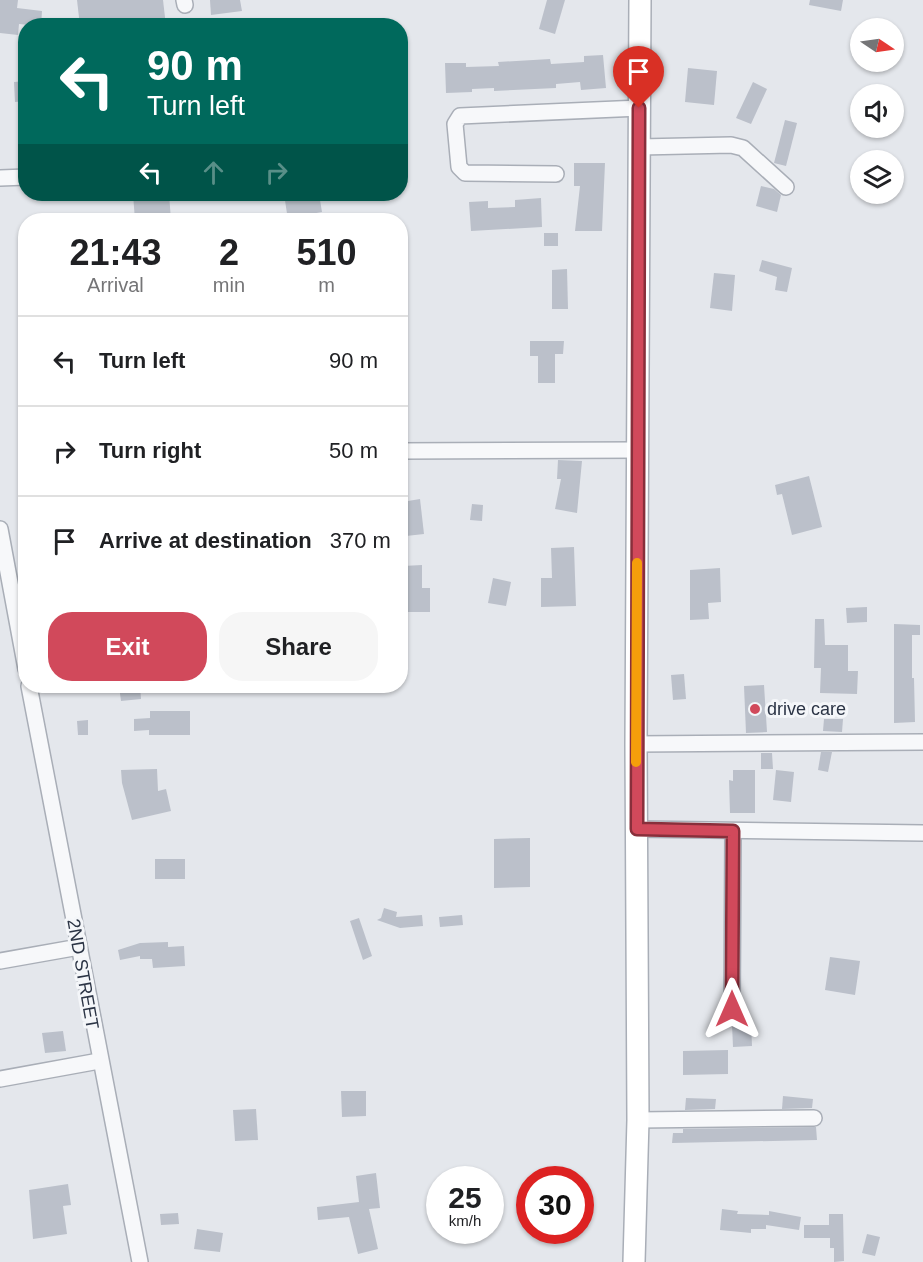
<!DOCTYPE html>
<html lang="en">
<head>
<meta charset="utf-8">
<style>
  body { margin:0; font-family:Arial,sans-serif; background:#f6f6f6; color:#202124; height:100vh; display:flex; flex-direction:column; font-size:22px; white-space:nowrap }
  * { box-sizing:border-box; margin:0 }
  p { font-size:20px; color:#757577 }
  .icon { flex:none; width:33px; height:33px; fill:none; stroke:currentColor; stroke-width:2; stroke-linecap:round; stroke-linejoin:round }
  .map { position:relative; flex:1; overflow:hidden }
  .panel { position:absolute; left:18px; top:213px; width:390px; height:480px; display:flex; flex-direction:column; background:#fff; border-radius:24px; box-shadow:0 2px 4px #0004 }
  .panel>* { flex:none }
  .top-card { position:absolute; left:18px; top:18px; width:390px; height:183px; border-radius:24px; box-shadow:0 2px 4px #0004; background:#00695c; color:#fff; overflow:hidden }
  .needle { width:39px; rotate:103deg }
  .fabs { position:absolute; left:850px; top:18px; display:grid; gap:12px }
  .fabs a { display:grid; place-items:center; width:54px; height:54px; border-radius:50%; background:#fff; box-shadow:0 2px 4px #0004; font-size:30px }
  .speed { position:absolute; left:426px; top:1166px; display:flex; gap:12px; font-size:30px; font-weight:700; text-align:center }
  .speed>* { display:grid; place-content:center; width:78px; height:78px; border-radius:50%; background:#fff; box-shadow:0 2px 4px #0004; line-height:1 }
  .speed small { font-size:15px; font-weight:400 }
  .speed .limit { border:9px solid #d22; background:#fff; color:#111 }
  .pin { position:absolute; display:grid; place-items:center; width:51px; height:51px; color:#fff; margin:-62px -26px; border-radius:50% 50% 50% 0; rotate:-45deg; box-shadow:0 0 6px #0007 }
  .pin .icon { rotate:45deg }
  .me { position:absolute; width:66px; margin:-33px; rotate:0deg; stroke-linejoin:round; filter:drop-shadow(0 0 4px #0008) }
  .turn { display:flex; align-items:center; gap:21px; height:126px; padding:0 30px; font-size:27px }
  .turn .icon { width:78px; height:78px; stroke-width:2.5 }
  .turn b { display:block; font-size:42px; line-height:51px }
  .lanes { display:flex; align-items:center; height:57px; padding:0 30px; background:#0003; justify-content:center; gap:30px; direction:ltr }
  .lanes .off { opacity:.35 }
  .eta { display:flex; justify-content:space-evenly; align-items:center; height:102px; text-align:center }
  .eta b { font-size:36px; font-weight:700; line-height:42px }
  .button { display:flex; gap:12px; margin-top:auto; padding:12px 30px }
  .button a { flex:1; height:69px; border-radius:24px; background:#d1495b; color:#fff; font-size:24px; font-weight:700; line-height:69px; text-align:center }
  .button a+a { background:#f6f6f6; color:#202124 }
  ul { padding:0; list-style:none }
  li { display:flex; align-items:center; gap:18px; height:90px; padding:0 30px; border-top:2px solid #e0e0e0 }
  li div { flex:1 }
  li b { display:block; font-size:22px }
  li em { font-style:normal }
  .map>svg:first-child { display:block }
  .building { fill:#bbc0ca }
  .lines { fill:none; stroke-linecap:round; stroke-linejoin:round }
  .street-casing { stroke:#a9aeb7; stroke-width:18 }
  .secondary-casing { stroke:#a9aeb7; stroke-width:24 }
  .street { stroke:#f7f8fa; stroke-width:15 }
  .secondary { stroke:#fff; stroke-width:21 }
  .route-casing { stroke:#882f3b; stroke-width:15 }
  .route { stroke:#d1495b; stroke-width:10 }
  .slow { stroke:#f59e0b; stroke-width:10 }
  .poi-dot { fill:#d1495b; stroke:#f4f6f9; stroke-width:2 }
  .labels { text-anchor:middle; stroke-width:6; stroke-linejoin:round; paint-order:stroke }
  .poi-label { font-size:18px; fill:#2b3445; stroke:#f4f6f9; text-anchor:start }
  .street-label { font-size:18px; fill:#2b3445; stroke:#f4f6f9 }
</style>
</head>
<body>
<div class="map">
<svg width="923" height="1262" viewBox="0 0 923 1262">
  <rect width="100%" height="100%" fill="#e4e7ec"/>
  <!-- building -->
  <g class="building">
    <path d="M 0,0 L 18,0 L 17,8 L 42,11 L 41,26 L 19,24 L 18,35 L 0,33 Z"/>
    <path d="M 77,0 L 163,0 L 166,26 L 80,26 Z"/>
    <path d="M 210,0 L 240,0 L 242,11 L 211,15 Z"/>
    <path d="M 547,0 L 565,0 L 555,34 L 539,29 Z"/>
    <path d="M 810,0 L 843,0 L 841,11 L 809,5 Z"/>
    <path d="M 603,55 L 606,88 L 581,90 L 580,82 L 556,84 L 556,88 L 494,91 L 494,88 L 472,89 L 472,92 L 446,93 L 445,63 L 466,63 L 466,67 L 499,66 L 498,62 L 550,59 L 551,64 L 584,62 L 584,56 Z"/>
    <path d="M 688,68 L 717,71 L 714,105 L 685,102 Z"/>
    <path d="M 26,81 L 26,101 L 15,102 L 14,82 Z"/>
    <path d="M 753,82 L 767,89 L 751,124 L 736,118 Z"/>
    <path d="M 785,120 L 797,123 L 786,166 L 774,163 Z"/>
    <path d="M 574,163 L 605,163 L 602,231 L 575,231 L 580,186 L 574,186 Z"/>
    <path d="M 761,186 L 774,189 L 781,195 L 777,212 L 756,206 Z"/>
    <path d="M 133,194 L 169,194 L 171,220 L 135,220 Z"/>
    <path d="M 284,194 L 319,194 L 322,212 L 305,215 L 306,220 L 288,220 Z"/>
    <path d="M 541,198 L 542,227 L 471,231 L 469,202 L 488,201 L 488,208 L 515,207 L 515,200 Z"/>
    <rect x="544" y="233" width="14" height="13"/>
    <path d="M 762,260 L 792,268 L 787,292 L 775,290 L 777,277 L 759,271 Z"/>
    <path d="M 567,269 L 568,309 L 552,309 L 552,270 Z"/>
    <path d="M 714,273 L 735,275 L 732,311 L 710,308 Z"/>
    <path d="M 530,341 L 564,341 L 563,354 L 555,354 L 555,383 L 538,383 L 538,356 L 530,356 Z"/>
    <path d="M 558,460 L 582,461 L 577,513 L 555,509 L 561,479 L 557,479 Z"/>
    <path d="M 809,476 L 822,527 L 792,535 L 782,494 L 777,495 L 775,485 Z"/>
    <path d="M 420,499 L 424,534 L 406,536 L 402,502 Z"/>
    <path d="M 472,504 L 483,505 L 482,521 L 470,520 Z"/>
    <path d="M 574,547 L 576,606 L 541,607 L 541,578 L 552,578 L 551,548 Z"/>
    <path d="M 422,565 L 422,588 L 430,588 L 430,612 L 400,612 L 403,566 Z"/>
    <path d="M 720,568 L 721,602 L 708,603 L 709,619 L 690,620 L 690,570 Z"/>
    <path d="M 493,578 L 511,582 L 506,606 L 488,603 Z"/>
    <path d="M 867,607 L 867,622 L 847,623 L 846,608 Z"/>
    <path d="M 815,619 L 824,619 L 825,645 L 848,645 L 848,671 L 858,671 L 857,694 L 820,693 L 821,668 L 814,668 Z"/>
    <path d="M 894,624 L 920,625 L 920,635 L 912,635 L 912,678 L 914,678 L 915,722 L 894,723 Z"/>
    <path d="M 684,674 L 686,699 L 673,700 L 671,675 Z"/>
    <path d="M 764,685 L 767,732 L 746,733 L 744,686 Z"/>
    <path d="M 119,686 L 140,686 L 141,699 L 121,701 Z"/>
    <path d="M 150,711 L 190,711 L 190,735 L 149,735 L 149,730 L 134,731 L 134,719 L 150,718 Z"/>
    <path d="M 824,719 L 843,719 L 842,732 L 823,731 Z"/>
    <path d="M 88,720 L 88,735 L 78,735 L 77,721 Z"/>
    <path d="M 821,752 L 832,752 L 828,772 L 818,770 Z"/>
    <path d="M 761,753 L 772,753 L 773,769 L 761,769 Z"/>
    <path d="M 157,769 L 158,791 L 166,789 L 171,811 L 132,820 L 122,783 L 121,770 Z"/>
    <path d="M 733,770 L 755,770 L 755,813 L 730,813 L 729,780 L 733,781 Z"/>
    <path d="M 776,770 L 794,772 L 791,802 L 773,800 Z"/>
    <path d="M 530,838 L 530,887 L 494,888 L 494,839 Z"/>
    <rect x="155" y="859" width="30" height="20"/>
    <path d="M 384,908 L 397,912 L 396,917 L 422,915 L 423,926 L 400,928 L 377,920 L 381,918 Z"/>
    <path d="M 462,915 L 463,925 L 440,927 L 439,917 Z"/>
    <path d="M 359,918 L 372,956 L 363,960 L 350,921 Z"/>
    <path d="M 168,942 L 168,947 L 184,946 L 185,966 L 153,968 L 152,959 L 140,959 L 140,956 L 120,960 L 118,950 L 140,943 Z"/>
    <path d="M 830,957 L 860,961 L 855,995 L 825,990 Z"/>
    <path d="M 751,1023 L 752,1046 L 733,1047 L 732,1024 Z"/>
    <path d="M 63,1031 L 66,1051 L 45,1053 L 42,1033 Z"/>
    <path d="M 728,1050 L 728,1074 L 683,1075 L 683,1051 Z"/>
    <path d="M 341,1091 L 366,1091 L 366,1116 L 342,1117 Z"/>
    <path d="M 783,1096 L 813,1099 L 812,1108 L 782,1109 Z"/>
    <path d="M 686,1098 L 716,1099 L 715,1109 L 685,1110 Z"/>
    <path d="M 256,1109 L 258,1140 L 235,1141 L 233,1110 Z"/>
    <path d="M 816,1127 L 817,1140 L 672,1143 L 673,1133 L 683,1133 L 683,1129 Z"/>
    <path d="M 376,1173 L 380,1208 L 369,1209 L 378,1249 L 358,1254 L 349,1217 L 318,1220 L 317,1207 L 359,1202 L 356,1176 Z"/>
    <path d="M 68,1184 L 71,1205 L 63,1206 L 67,1234 L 33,1239 L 29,1190 Z"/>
    <path d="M 722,1209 L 738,1211 L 737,1214 L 769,1215 L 769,1211 L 801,1217 L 799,1230 L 766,1225 L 766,1229 L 751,1229 L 751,1233 L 720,1230 Z"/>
    <path d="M 178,1213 L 179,1224 L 161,1225 L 160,1214 Z"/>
    <path d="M 829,1214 L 843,1214 L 844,1261 L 834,1262 L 834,1248 L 830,1248 L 830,1238 L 804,1238 L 804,1225 L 829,1225 Z"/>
    <path d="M 197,1229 L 223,1233 L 220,1252 L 194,1249 Z"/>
    <path d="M 867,1234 L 880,1237 L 875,1256 L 862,1253 Z"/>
  </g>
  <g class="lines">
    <defs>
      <g id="street">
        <path d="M 184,0 L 185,5"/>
        <path d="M 640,147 L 731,145 L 743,148 L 786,187"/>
        <path d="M 556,174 L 465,173 L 459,167 L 455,124 L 460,116 L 640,108"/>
        <path d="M 0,178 L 26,177"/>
        <path d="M 400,451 L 638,450"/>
        <path d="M 0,529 L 26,669"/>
        <path d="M 29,686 L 140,1262"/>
        <path d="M 636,744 L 923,742"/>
        <path d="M 637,829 L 923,833"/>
        <path d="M 0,961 L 79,947"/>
        <path d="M 732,1009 L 733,831"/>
        <path d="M 0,1079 L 99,1061"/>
        <path d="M 638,1120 L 814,1118"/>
      </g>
      <path id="secondary" d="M 634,1262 L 638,1120 L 636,744 L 640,0"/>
    </defs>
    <!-- street casing -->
    <use href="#street" class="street-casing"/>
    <!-- secondary casing -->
    <use href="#secondary" class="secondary-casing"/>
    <!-- street -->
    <use href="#street" class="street"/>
    <!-- secondary -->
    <use href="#secondary" class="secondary"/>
  </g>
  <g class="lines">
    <defs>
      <path id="route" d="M 639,108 L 637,829 L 733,831 L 732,1009"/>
    </defs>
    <!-- route casing -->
    <use href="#route" class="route-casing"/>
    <!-- route -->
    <use href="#route" class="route"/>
    <!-- slow -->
    <path class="slow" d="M 636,762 L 637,563"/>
  </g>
  <!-- markers -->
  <circle class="poi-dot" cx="755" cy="709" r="6"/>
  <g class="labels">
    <!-- poi labels -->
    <g class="poi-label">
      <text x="767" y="715">drive care</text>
    </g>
    <!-- street labels -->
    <g class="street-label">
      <text transform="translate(83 974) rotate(80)" y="6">2ND STREET</text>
    </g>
  </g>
</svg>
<div class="fabs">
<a><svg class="needle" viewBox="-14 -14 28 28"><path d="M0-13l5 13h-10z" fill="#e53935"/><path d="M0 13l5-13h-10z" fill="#757577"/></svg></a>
<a><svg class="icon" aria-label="sound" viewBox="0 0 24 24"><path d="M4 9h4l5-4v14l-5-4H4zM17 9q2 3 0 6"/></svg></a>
<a><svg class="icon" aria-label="layers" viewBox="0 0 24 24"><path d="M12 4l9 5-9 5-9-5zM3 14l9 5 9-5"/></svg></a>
</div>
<div class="speed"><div>25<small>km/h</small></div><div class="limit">30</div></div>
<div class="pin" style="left:639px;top:108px;background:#d93025"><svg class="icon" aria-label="arrive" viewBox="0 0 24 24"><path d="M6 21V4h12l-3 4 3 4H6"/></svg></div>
<svg class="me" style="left:732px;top:1009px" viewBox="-20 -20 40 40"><path d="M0-17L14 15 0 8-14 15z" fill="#d1495b" stroke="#fff" stroke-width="4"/></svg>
<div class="top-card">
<div class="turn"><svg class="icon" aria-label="left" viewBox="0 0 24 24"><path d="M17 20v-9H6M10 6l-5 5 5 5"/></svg><div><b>90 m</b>Turn left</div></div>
<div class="lanes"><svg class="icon" aria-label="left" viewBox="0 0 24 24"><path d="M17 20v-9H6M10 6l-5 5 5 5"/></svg><svg class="icon off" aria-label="ahead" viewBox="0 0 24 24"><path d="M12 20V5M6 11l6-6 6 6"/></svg><svg class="icon off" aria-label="right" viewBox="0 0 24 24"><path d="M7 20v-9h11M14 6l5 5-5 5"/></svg></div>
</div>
<section class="panel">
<div class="eta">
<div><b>21:43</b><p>Arrival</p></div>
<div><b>2</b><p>min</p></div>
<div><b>510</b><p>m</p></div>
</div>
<ul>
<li><svg class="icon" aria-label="left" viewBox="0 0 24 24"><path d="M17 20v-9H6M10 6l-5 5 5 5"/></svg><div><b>Turn left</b></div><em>90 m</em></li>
<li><svg class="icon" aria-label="right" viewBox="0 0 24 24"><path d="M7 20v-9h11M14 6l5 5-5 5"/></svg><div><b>Turn right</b></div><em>50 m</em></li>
<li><svg class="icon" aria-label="arrive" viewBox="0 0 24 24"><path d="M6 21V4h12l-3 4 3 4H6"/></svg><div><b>Arrive at destination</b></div><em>370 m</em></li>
</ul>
<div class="button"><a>Exit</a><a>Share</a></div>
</section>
</div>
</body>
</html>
